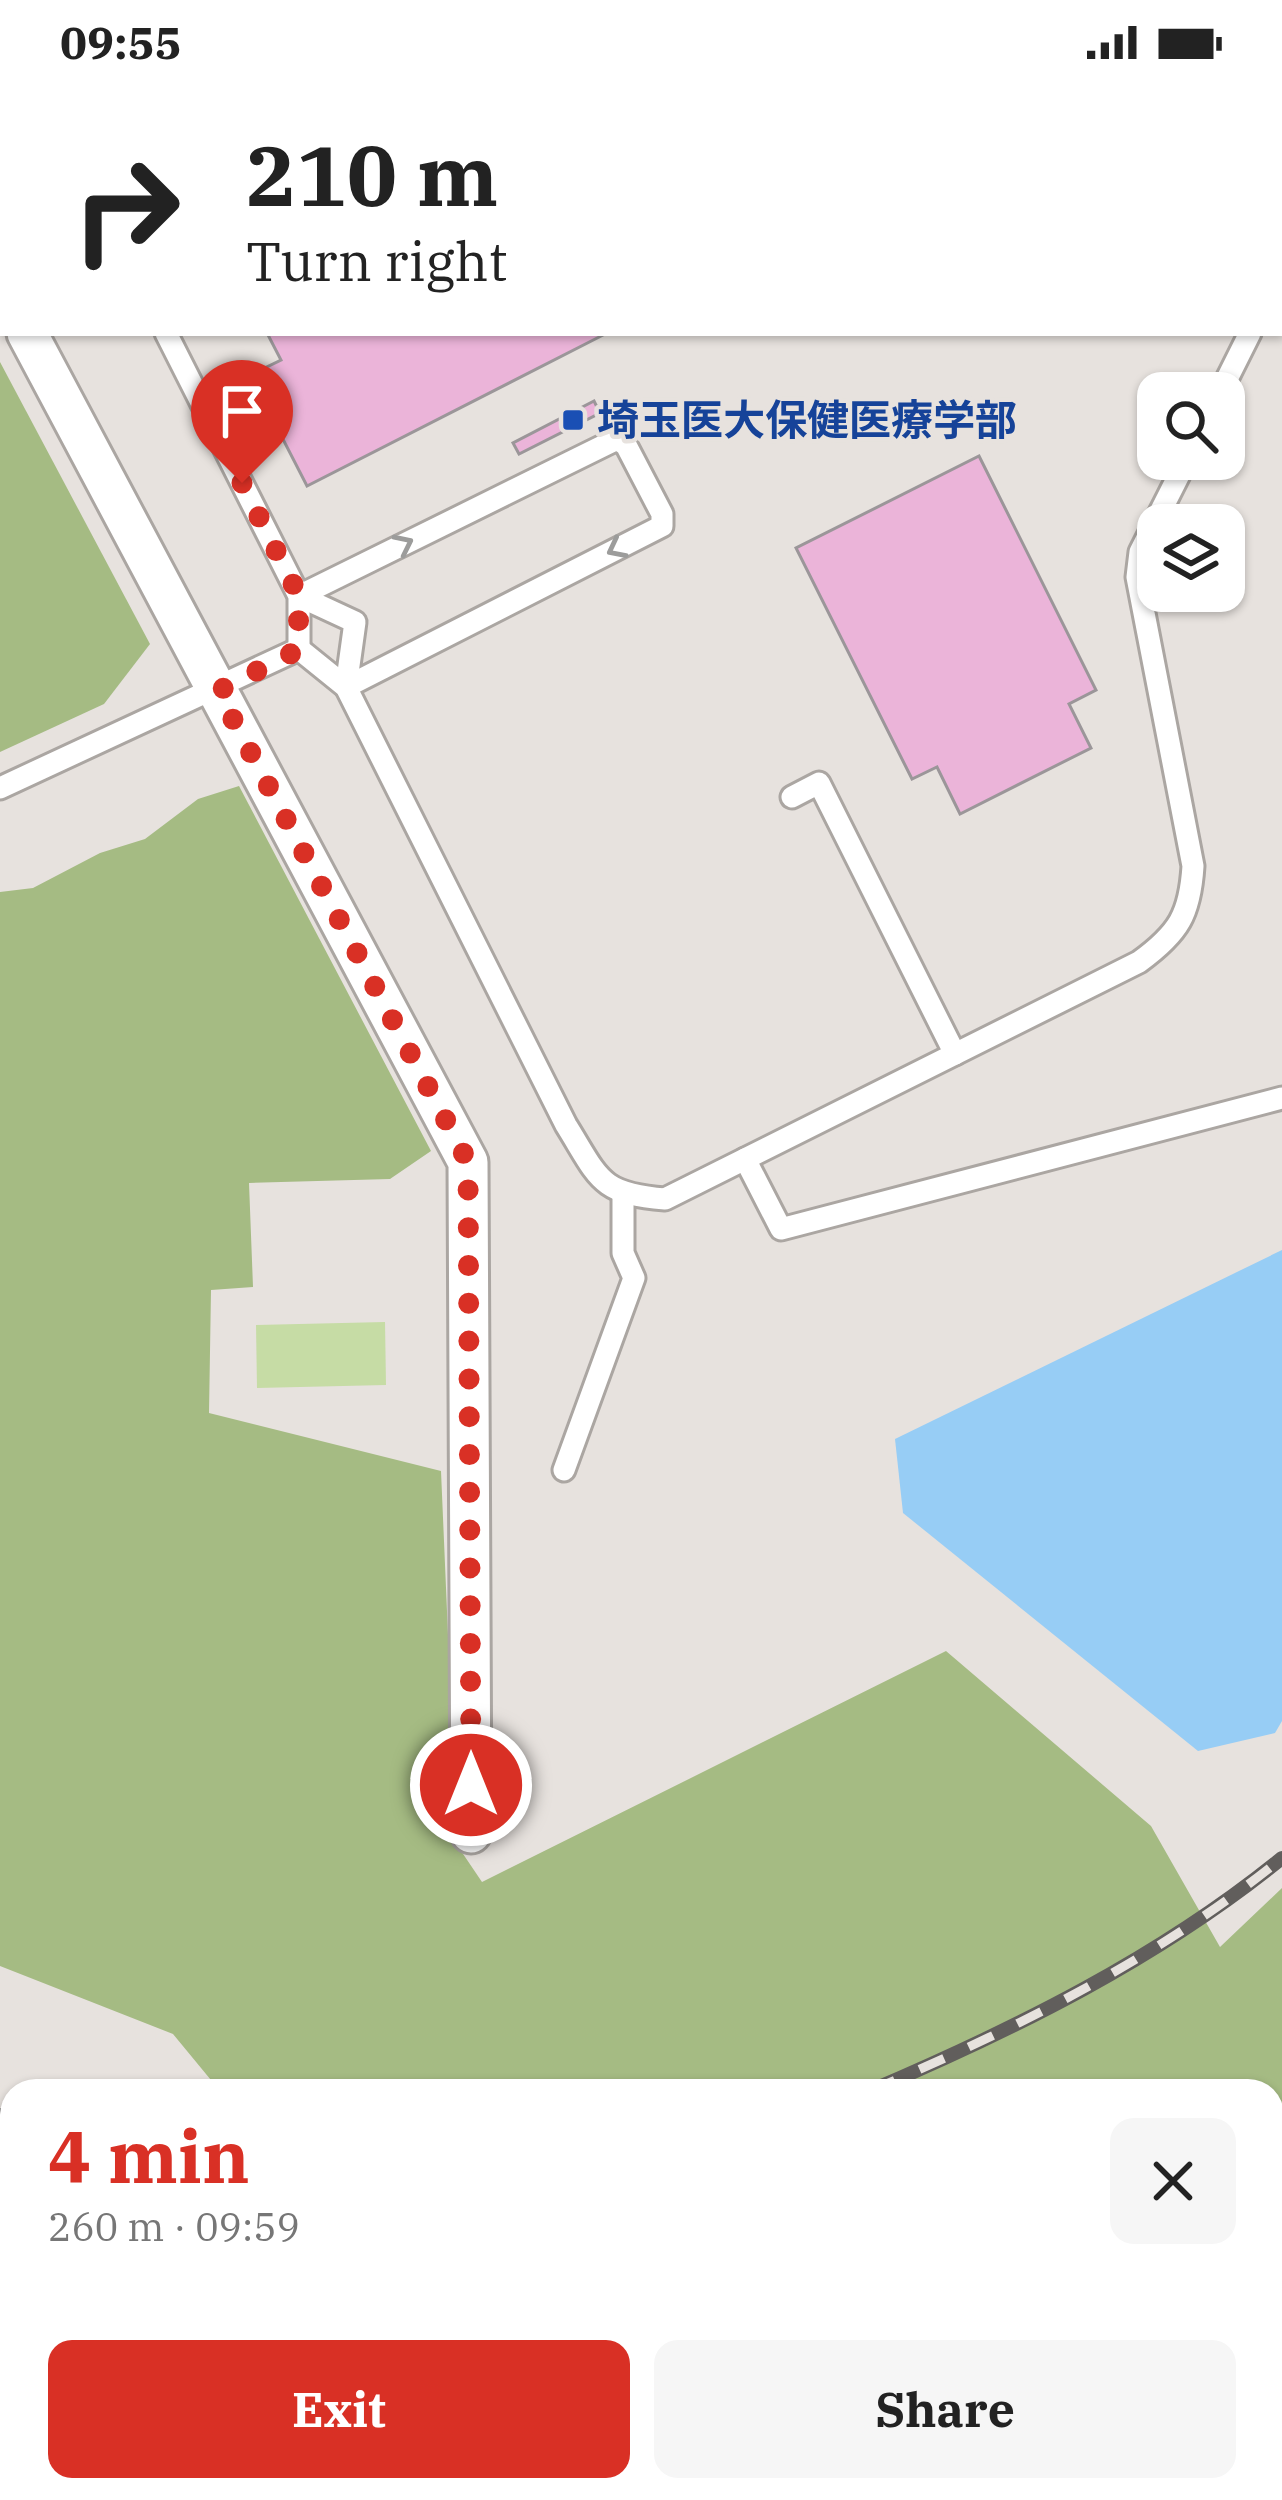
<!DOCTYPE html>
<html lang="en">
<head>
<meta charset="utf-8">
<style>
  body { margin:0; font-family:"IBM Plex Serif","Noto Sans JP",serif; background:#f6f6f6; color:#222; height:100vh; display:flex; flex-direction:column; font-size:45px; white-space:nowrap }
  * { box-sizing:border-box; margin:0 }
  p { font-size:39px; color:#767676 }
  .icon { flex:none; width:66px; height:66px; fill:none; stroke:currentColor; stroke-width:2; stroke-linecap:round; stroke-linejoin:round }
  .map { position:relative; flex:1; overflow:hidden }
  .drawer { position:absolute; left:0px; top:1995px; width:1284px; height:423px; display:flex; flex-direction:column; background:#fff; border-radius:36px 36px 0 0; box-shadow:0 3px 9px #0004 }
  .drawer>* { flex:none }
  .top-card { position:absolute; left:0px; top:0px; width:1284px; height:252px; box-shadow:0 3px 9px #0004; background:#fff; color:#222; overflow:hidden }
  .controls { position:absolute; left:1137px; top:288px; display:grid; gap:24px }
  .controls a { display:grid; place-items:center; width:108px; height:108px; border-radius:24px; background:#fff; box-shadow:0 3px 9px #0004; font-size:60px }
  .pin { position:absolute; display:grid; place-items:center; width:102px; height:102px; color:#fff; margin:-123px -51px; border-radius:50% 50% 50% 0; rotate:-45deg; box-shadow:0 0 12px #0007 }
  .pin .icon { rotate:45deg }
  .me { position:absolute; width:132px; margin:-66px; rotate:0deg; stroke-linejoin:round; filter:drop-shadow(0 0 9px #0008) }
  .turn { display:flex; align-items:center; gap:42px; height:252px; padding:0 48px; font-size:54px }
  .turn .icon { width:156px; height:156px; stroke-width:2.5 }
  .turn b { display:block; font-size:84px; line-height:102px }
  .round { display:grid; place-items:center; flex:none; width:126px; height:126px; border-radius:24px; background:#f6f6f6 }
  .headline { display:flex; align-items:center; justify-content:space-between; height:204px; padding:0 48px }
  h1 { font-size:72px; font-weight:700; line-height:90px; color:#d93025 }
  .cta { display:flex; gap:24px; margin-top:auto; padding:24px 48px }
  .cta a { flex:1; height:138px; border-radius:24px; background:#d93025; color:#fff; font-size:48px; font-weight:700; line-height:138px; text-align:center }
  .cta a+a { background:#f6f6f6; color:#222 }
  .status { display:flex; justify-content:space-between; align-items:center; height:84px; padding:0 60px; background:#fff; direction:ltr }
  .status svg { height:33px; fill:currentColor }
  .map>svg:first-child { display:block }
  .green { fill:#c6dca5 }
  .forest { fill:#a5bb83 }
  .water { fill:#97cdf5 }
  .lines { fill:none; stroke-linecap:round; stroke-linejoin:round }
  .river { stroke:#97cdf5; stroke-width:66 }
  .building { fill:#ebb4d9; stroke:#9b9699; stroke-width:3 }
  .lane-casing { stroke:#aba6a2; stroke-width:27 }
  .street-casing { stroke:#aba6a2; stroke-width:45 }
  .lane { stroke:#fff; stroke-width:21 }
  .street { stroke:#fff; stroke-width:39 }
  .rail-casing { stroke:#615e5c; stroke-width:14 }
  .rail { stroke:#e7e2de; stroke-width:9; stroke-dasharray:27; stroke-linecap:butt }
  .oneway { stroke:#9c9c9b }
  .route { stroke:#d93025; stroke-width:21; stroke-dasharray:0 37.8 }
  .transit-dot { fill:#1a4fb4; stroke:#e7e2de; stroke-width:4.5 }
  .labels { text-anchor:middle; stroke-width:9; stroke-linejoin:round; paint-order:stroke }
  .transit-label { font-size:42px; font-weight:bold; fill:#164399; stroke:#e7e2de; text-anchor:start }
</style>
</head>
<body>
<div class="status"><b>09:55</b><svg viewBox="0 0 49 12"><path d="M0 12V9h3v3zM5 12V6h3v6zM10 12V3h3v9zM15 12V0h3v12zM26 1h20v11H26zM47 4h2v5h-2z"/></svg></div>
<div class="map">
<svg width="1282" height="2416" viewBox="0 0 1282 2416">
  <rect width="100%" height="100%" fill="#e7e2de"/>
  <!-- green -->
  <path class="green" d="M 385,1238 L 386,1301 L 257,1304 L 256,1241 Z"/>
  <!-- forest -->
  <g class="forest">
    <path d="M 0,278 L 150,560 L 104,620 L 0,668 Z"/>
    <path d="M 239,702 L 431,1067 L 390,1095 L 249,1099 L 253,1203 L 211,1206 L 209,1329 L 441,1387 L 457,1761 L 482,1798 L 946,1567 L 1151,1742 L 1220,1863 L 1282,1804 L 1282,2064 L 1272,2069 L 1272,2007 L 220,2007 L 173,1950 L 0,1882 L 0,808 L 33,804 L 100,769 L 145,755 L 198,715 Z"/>
  </g>
  <!-- water -->
  <path class="water" d="M 1282,1166 L 1282,1637 L 1275,1649 L 1198,1667 L 903,1429 L 895,1355 Z"/>
  <g class="lines">
    <!-- river -->
    <g class="river">
      <path d="M 1272,2104 L 1282,2097"/>
      <path d="M 971,2416 L 979,2406"/>
    </g>
  </g>
  <!-- building -->
  <g class="building">
    <path d="M 107,0 L 261,0 L 255,3 Z"/>
    <path d="M 267,249 L 607,249 L 307,402 L 250,291 L 281,276 Z"/>
    <path d="M 594,317 L 600,329 L 519,370 L 513,359 Z"/>
    <path d="M 979,372 L 1096,606 L 1069,620 L 1091,664 L 960,730 L 937,683 L 912,695 L 796,464 Z"/>
  </g>
  <g class="lines">
    <defs>
      <g id="lane">
        <path d="M 40,0 L 42,3"/>
        <path d="M 1281,188 L 1282,186"/>
        <path d="M 166,249 L 299,512 L 299,565"/>
        <path d="M 1220,309 L 1250,249"/>
        <path d="M 299,512 L 617,355 L 626,361 L 662,430 L 662,442 L 346,603"/>
        <path d="M 299,512 L 355,538 L 346,603"/>
        <path d="M 299,565 L 346,603 L 566,1041 C 599,1094 599,1110 665,1115 L 1139,878 C 1179,849 1190,830 1193,782 L 1137,493 L 1140,468 L 1187,375"/>
        <path d="M 0,704 L 299,565"/>
        <path d="M 792,713 L 819,699 L 955,970"/>
        <path d="M 745,1075 L 781,1145 L 1282,1014"/>
        <path d="M 564,1386 L 634,1194 L 623,1169 L 623,1112"/>
      </g>
      <g id="street">
        <path d="M 0,199 L 3,205"/>
        <path d="M 27,249 L 468,1078 L 471,1749"/>
      </g>
    </defs>
    <!-- lane casing -->
    <use href="#lane" class="lane-casing"/>
    <!-- street casing -->
    <use href="#street" class="street-casing"/>
    <!-- lane -->
    <use href="#lane" class="lane"/>
    <!-- street -->
    <use href="#street" class="street"/>
    <defs>
      <g id="rail">
        <path d="M 870,2007 C 1015,1945 1159,1874 1282,1774"/>
        <path d="M 0,2031 L 12,2034"/>
      </g>
    </defs>
    <!-- rail casing -->
    <use href="#rail" class="rail-casing"/>
    <!-- rail -->
    <use href="#rail" class="rail"/>
  </g>
  <!-- one-way arrows -->
  <defs><path id="oneway-chevron" d="M-2-3.5L2.5 0L-2 3.5" fill="none" stroke-width="1.6" stroke-linecap="round" stroke-linejoin="round" transform="scale(3)"/></defs>
  <g class="oneway">
    <use href="#oneway-chevron" transform="translate(404 460) rotate(-26)"/>
    <use href="#oneway-chevron" transform="translate(616 465) rotate(153)"/>
  </g>
  <g class="lines">
    <!-- route -->
    <path class="route" d="M 242,399 L 299,512 L 298,566 L 218,607 L 468,1078 L 471,1701"/>
  </g>
  <!-- markers -->
  <rect class="transit-dot" x="561" y="324" width="24" height="24" rx="6"/>
  <g class="labels">
    <!-- transit labels -->
    <g class="transit-label">
      <text x="597" y="351">埼玉医大保健医療学部</text>
    </g>
  </g>
</svg>
<div class="controls">
<a><svg class="icon" aria-label="search" viewBox="0 0 24 24"><circle cx="10" cy="10" r="6"/><path d="M15 15l6 6"/></svg></a>
<a><svg class="icon" aria-label="layers" viewBox="0 0 24 24"><path d="M12 4l9 5-9 5-9-5zM3 14l9 5 9-5"/></svg></a>
</div>
<div class="pin" style="left:242px;top:399px;background:#d93025"><svg class="icon" aria-label="arrive" viewBox="0 0 24 24"><path d="M6 21V4h12l-3 4 3 4H6"/></svg></div>
<svg class="me" style="left:471px;top:1701px" viewBox="-20 -20 40 40"><circle r="17" fill="#d93025" stroke="#fff" stroke-width="3"/><path d="M0-11L8 9 0 5-8 9z" fill="#fff"/></svg>
<div class="top-card">
<div class="turn"><svg class="icon" aria-label="right" viewBox="0 0 24 24"><path d="M7 20v-9h11M14 6l5 5-5 5"/></svg><div><b>210 m</b>Turn right</div></div>
</div>
<section class="drawer">
<div class="headline"><div><h1>4 min</h1><p>260 m · 09:59</p></div><a class="round"><svg class="icon" aria-label="close" viewBox="0 0 24 24"><path d="M6 6l12 12M18 6L6 18"/></svg></a></div>
<div class="cta"><a>Exit</a><a>Share</a></div>
</section>
</div>
</body>
</html>
